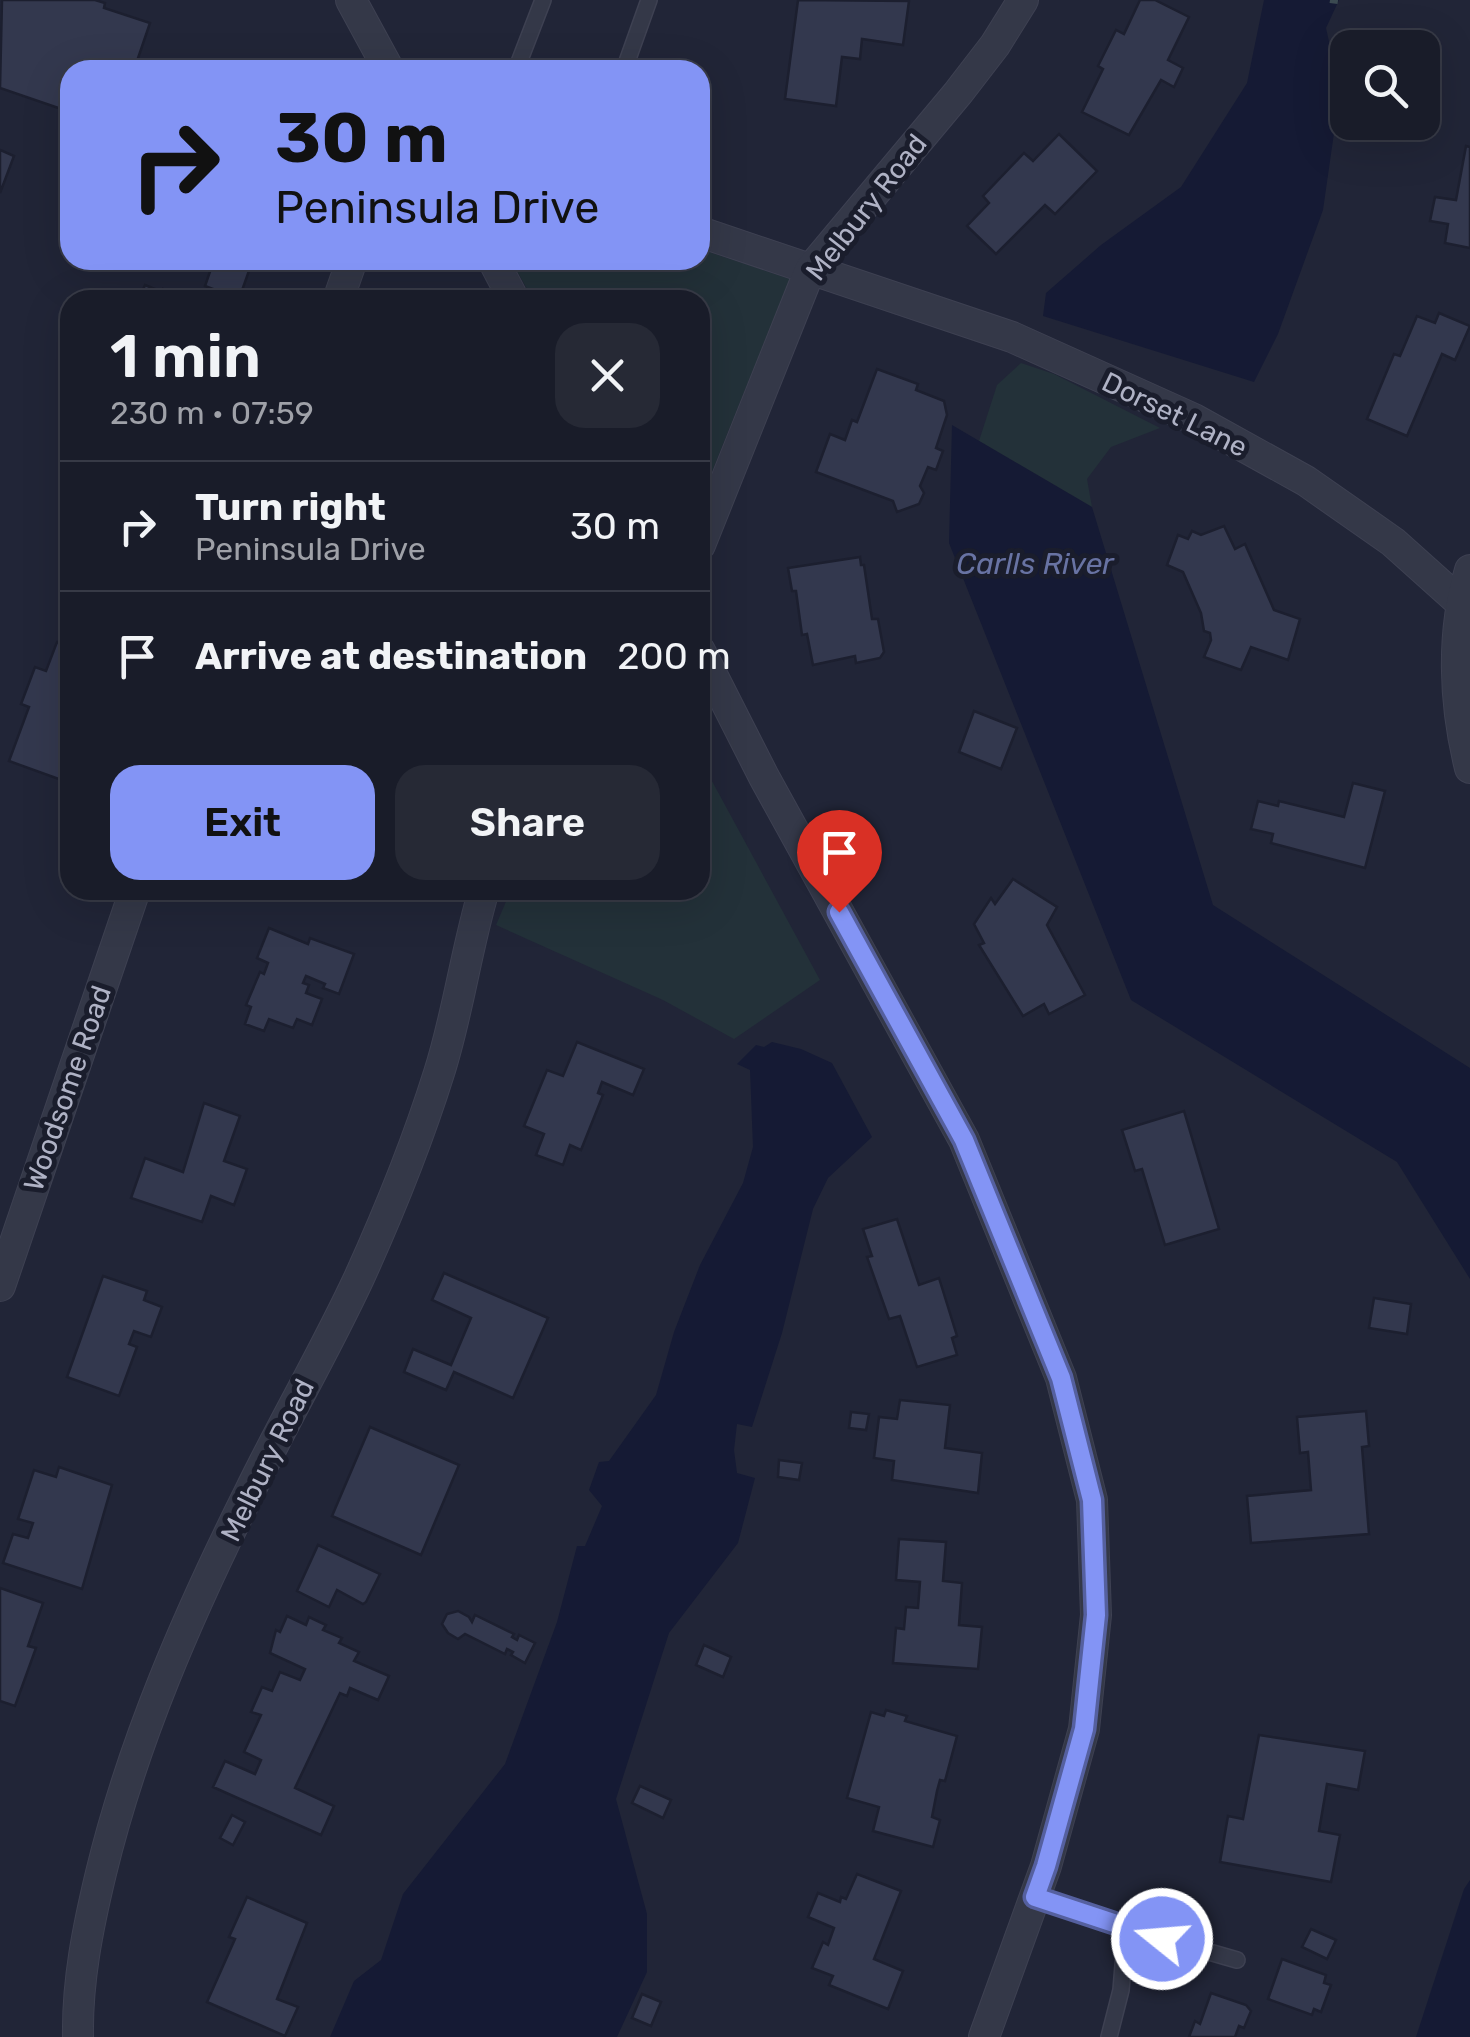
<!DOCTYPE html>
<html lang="en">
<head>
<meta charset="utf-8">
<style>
  body { margin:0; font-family:Rubik,sans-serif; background:#262935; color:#f1f3f6; height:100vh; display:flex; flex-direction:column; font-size:38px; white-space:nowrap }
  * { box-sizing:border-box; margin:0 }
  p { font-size:32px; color:#9fa1a8 }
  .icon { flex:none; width:55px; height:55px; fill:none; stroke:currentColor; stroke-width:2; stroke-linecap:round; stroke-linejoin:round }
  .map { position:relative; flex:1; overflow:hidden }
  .side { position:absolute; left:60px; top:290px; width:650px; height:610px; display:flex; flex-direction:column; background:#191c29; border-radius:30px; box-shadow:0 10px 40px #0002,0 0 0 2px #373a46 }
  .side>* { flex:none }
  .top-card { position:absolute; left:60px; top:60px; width:650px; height:210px; border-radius:30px; box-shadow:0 10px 40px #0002,0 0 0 2px #373a46; background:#8394f5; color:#111; overflow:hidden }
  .fabs { position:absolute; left:1330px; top:30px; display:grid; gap:20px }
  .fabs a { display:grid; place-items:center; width:110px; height:110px; border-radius:20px; background:#191c29; box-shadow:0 10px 40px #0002,0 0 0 2px #373a46; font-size:50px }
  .pin { position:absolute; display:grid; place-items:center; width:85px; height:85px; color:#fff; margin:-102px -42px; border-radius:50% 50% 50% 0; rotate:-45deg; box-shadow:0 0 10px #0007 }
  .pin .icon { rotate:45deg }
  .me { position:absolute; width:110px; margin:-55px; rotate:287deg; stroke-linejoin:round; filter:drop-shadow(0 0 8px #0008) }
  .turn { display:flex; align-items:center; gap:35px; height:210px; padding:0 50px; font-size:45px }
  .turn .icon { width:130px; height:130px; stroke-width:2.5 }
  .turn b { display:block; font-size:70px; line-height:85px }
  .round { display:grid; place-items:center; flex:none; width:105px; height:105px; border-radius:30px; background:#262935 }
  .headline { display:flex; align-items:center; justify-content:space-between; height:170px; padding:0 50px }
  h1 { font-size:60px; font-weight:600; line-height:75px }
  .button { display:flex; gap:20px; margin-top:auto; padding:20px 50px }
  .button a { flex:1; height:115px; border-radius:30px; background:#8394f5; color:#111; font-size:40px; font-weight:600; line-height:115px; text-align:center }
  .button a+a { background:#262935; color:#f1f3f6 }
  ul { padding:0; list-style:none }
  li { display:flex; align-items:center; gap:30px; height:130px; padding:0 50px; border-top:2px solid #373a46 }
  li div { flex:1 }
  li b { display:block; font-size:38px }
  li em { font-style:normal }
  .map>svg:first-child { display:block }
  .green { fill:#233139 }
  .water { fill:#151a34 }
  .building { fill:#33384e; stroke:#1c1f2f; stroke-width:2.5 }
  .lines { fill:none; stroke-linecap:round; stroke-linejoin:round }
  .service-casing { stroke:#3e4152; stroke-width:18 }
  .minor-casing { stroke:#3e4152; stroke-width:32 }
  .path { stroke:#3b4a51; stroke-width:6; stroke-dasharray:8 8; stroke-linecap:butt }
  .service { stroke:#343848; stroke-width:15 }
  .minor { stroke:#343848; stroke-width:30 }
  .route-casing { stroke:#55609f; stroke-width:25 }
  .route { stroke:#8394f5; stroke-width:18 }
  .labels { text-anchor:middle; stroke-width:10; stroke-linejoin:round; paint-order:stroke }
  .street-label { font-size:28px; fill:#afb2c5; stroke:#1a1d2c }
  .water-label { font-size:30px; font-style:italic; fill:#6873a3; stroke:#1a1d2c }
</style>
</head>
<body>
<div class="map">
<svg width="1470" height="2037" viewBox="0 0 1470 2037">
  <rect width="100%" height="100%" fill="#212537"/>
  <!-- green -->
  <g class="green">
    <path d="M 700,249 L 790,279 L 700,501 L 700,300 L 533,300 L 511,260 L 700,260 Z"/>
    <path d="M 1021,363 L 1054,374 L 1160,428 L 1111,447 L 1087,479 L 1092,507 L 979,441 L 997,385 Z"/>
    <path d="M 700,759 L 820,980 L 734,1039 L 663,1000 L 496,925 L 511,890 L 700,890 Z"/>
  </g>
  <!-- water -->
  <g class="water">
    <path d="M 1264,0 L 1339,0 L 1326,28 L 1340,91 L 1323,210 L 1278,334 L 1254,382 L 1043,316 L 1046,293 L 1101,245 L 1181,187 L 1247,83 Z"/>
    <path d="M 952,425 L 1092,507 L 1213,905 L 1470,1068 L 1470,1279 L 1397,1162 L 1131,1000 L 949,543 Z"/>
    <path d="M 772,1042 L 801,1049 L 832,1063 L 872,1137 L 828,1178 L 813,1209 L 782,1333 L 752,1427 L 737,1424 L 734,1450 L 737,1473 L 755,1478 L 738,1543 L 669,1633 L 616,1799 L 647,1914 L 647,1972 L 617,2037 L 330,2037 L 354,1981 L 381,1960 L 403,1894 L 505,1764 L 557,1622 L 577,1546 L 585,1546 L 602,1506 L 589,1490 L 599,1462 L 609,1461 L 656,1395 L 674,1332 L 700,1265 L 743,1183 L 753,1147 L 750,1070 L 737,1064 L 756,1045 L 764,1047 Z"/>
    <path d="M 1470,1880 L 1470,2037 L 1416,2037 L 1464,1889 Z"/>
  </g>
  <!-- building -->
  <g class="building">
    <path d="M 2,0 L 95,0 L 105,3 L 104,8 L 150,23 L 134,70 L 70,70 L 70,112 L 0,88 Z"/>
    <path d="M 798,0 L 909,1 L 903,45 L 862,39 L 860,59 L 842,57 L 836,106 L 785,99 Z"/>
    <path d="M 1140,0 L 1155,0 L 1189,17 L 1168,60 L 1183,68 L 1174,87 L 1161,80 L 1129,135 L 1082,112 L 1103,69 L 1098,66 L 1116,30 L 1124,34 Z"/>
    <path d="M 1059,134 L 1097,171 L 1055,214 L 1045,205 L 996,254 L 967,226 L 989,203 L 983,196 L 1024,153 L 1033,161 Z"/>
    <path d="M 1466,146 L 1470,147 L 1470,248 L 1445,243 L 1448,224 L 1430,221 L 1435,197 L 1456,200 Z"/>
    <path d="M 0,150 L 14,156 L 0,193 Z"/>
    <path d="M 214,260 L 227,260 L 250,268 L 239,299 L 205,286 Z"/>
    <path d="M 145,285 L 162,292 L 163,289 L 185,300 L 139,300 Z"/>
    <path d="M 1439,313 L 1470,326 L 1455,360 L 1442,354 L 1407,436 L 1367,419 L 1394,354 L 1400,356 L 1417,316 L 1435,323 Z"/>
    <path d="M 877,369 L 918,384 L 916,390 L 944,401 L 947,415 L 936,448 L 943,451 L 936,470 L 928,467 L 920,486 L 924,493 L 919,504 L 897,512 L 893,501 L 816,472 L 830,434 L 845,440 L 852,420 L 857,422 Z"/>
    <path d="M 1224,526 L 1235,549 L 1245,544 L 1274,610 L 1300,619 L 1288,660 L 1251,647 L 1241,670 L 1204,657 L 1211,640 L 1210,633 L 1204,631 L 1201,613 L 1183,572 L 1167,565 L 1178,535 L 1188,539 L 1192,531 L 1201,535 Z"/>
    <path d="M 860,557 L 861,565 L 864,565 L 872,619 L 878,619 L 884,652 L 880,658 L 856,663 L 855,656 L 813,665 L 807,634 L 802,635 L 796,591 L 792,591 L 788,568 Z"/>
    <path d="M 57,642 L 70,647 L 67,782 L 9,761 L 29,707 L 21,704 L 35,667 L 46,671 Z"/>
    <path d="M 974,711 L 1017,728 L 1001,769 L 959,752 Z"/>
    <path d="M 1353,783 L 1385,791 L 1365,868 L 1271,843 L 1273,834 L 1251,829 L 1258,801 L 1278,806 L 1279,801 L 1344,817 Z"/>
    <path d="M 1013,879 L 1057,907 L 1047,925 L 1085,995 L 1049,1014 L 1044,1004 L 1023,1016 L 979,945 L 984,943 L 974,924 L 991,898 L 995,904 Z"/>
    <path d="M 269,928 L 308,944 L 310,938 L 354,954 L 339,994 L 323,988 L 325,984 L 306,976 L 303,983 L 309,985 L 306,993 L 322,999 L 312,1025 L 297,1019 L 293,1028 L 269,1019 L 264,1031 L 245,1024 L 251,1007 L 246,1005 L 260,972 L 264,974 L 268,963 L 257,958 Z"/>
    <path d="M 577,1042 L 644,1069 L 633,1095 L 602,1082 L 598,1093 L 603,1095 L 581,1150 L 570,1145 L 563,1165 L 536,1155 L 544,1134 L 524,1126 L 547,1070 L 563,1076 Z"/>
    <path d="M 204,1103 L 240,1116 L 224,1161 L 247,1169 L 234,1205 L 211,1196 L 202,1222 L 131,1198 L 145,1158 L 183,1172 Z"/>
    <path d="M 1184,1111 L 1219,1229 L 1165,1245 L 1142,1169 L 1135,1171 L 1122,1130 Z"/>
    <path d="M 897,1219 L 919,1285 L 939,1278 L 957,1336 L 952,1338 L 957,1355 L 917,1367 L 900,1316 L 889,1319 L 867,1257 L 872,1256 L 863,1229 Z"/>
    <path d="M 444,1273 L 548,1318 L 513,1398 L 454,1372 L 446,1390 L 404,1372 L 413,1349 L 451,1365 L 471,1318 L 432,1300 Z"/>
    <path d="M 103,1276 L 147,1291 L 144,1300 L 162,1307 L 151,1337 L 134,1331 L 129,1344 L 137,1347 L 119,1396 L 67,1377 Z"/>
    <path d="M 1374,1298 L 1411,1304 L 1407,1334 L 1369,1328 Z"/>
    <path d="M 900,1400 L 950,1405 L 945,1448 L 982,1453 L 978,1493 L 892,1480 L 894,1461 L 874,1458 L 879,1417 L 897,1419 Z"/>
    <path d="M 1366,1411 L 1369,1446 L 1362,1447 L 1369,1534 L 1251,1543 L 1247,1496 L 1311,1490 L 1308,1452 L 1300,1453 L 1297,1417 Z"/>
    <path d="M 851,1412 L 869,1414 L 866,1430 L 849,1428 Z"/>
    <path d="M 370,1427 L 459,1465 L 421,1555 L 332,1516 Z"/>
    <path d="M 779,1460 L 802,1463 L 799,1480 L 778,1477 Z"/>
    <path d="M 59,1467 L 112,1485 L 82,1589 L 3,1563 L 13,1534 L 28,1538 L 33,1523 L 18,1519 L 34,1470 L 56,1477 Z"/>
    <path d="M 899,1539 L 946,1542 L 943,1581 L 962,1583 L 959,1625 L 982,1627 L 978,1669 L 893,1663 L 896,1628 L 904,1629 L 906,1607 L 918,1608 L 920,1582 L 896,1580 Z"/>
    <path d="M 318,1545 L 380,1574 L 366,1602 L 363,1604 L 337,1590 L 329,1607 L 297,1591 Z"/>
    <path d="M 0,1588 L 43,1603 L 28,1646 L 36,1648 L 15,1706 L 0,1701 Z"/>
    <path d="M 458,1611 L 469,1617 L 472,1622 L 475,1615 L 514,1634 L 512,1637 L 517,1640 L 519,1635 L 535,1643 L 525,1663 L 511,1655 L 513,1652 L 507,1649 L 505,1654 L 465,1634 L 458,1639 L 448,1633 L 442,1624 L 447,1614 Z"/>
    <path d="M 287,1616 L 306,1625 L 309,1617 L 326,1625 L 323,1630 L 342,1638 L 339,1643 L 359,1652 L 354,1661 L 389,1676 L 378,1700 L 350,1688 L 347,1696 L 340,1693 L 295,1788 L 334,1806 L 321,1835 L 213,1787 L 225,1761 L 255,1774 L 261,1760 L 244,1752 L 261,1715 L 251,1712 L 262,1687 L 272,1691 L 280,1672 L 300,1680 L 305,1669 L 270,1653 L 276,1630 L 280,1632 Z"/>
    <path d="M 704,1645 L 731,1657 L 723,1677 L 696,1665 Z"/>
    <path d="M 886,1710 L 907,1716 L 905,1721 L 957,1736 L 945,1781 L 940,1780 L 937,1791 L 932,1817 L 940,1820 L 933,1847 L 873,1831 L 879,1807 L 847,1798 L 871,1712 L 884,1716 Z"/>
    <path d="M 1259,1735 L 1365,1751 L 1358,1790 L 1327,1784 L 1319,1831 L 1340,1835 L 1331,1882 L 1220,1862 L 1228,1816 L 1243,1819 Z"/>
    <path d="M 640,1786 L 671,1800 L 663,1818 L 632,1803 Z"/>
    <path d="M 232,1815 L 245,1822 L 233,1845 L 220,1838 Z"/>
    <path d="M 857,1874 L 901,1891 L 874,1959 L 903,1971 L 888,2009 L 829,1985 L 833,1976 L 812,1968 L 823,1942 L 828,1945 L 834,1928 L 808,1917 L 818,1893 L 840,1902 L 841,1897 L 846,1899 Z"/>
    <path d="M 247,1897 L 307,1923 L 277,1999 L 298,2007 L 285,2036 L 207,2002 L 235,1939 L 229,1937 Z"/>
    <path d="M 1311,1929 L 1336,1940 L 1327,1959 L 1302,1947 Z"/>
    <path d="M 1282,1959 L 1326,1975 L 1324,1983 L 1331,1985 L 1321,2012 L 1314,2009 L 1312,2015 L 1268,1999 Z"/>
    <path d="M 1211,1993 L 1246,2005 L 1251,2011 L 1244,2028 L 1239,2026 L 1235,2037 L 1189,2037 L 1195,2021 L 1200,2024 Z"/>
    <path d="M 642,1994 L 661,2002 L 651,2026 L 632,2018 Z"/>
  </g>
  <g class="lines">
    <defs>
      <g id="service">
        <path d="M 516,70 L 543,0"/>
        <path d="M 624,70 L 649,0"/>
        <path d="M 1035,1897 L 1126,1928 L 1237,1960"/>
        <path d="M 1109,2037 L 1121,1990 L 1126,1928"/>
      </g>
      <g id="minor">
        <path d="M 351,0 L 389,70"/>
        <path d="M 700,232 L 1012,337 L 1194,419 L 1306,481 L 1393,542 L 1460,602"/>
        <path d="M 493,260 L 514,300"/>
        <path d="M 338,300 L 352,260"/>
        <path d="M 700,545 L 810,270 L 958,93 L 995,45 L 1023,0"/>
        <path d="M 1470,570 C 1451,633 1454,704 1470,768"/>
        <path d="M 700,651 L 764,777 L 964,1140 L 1061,1378 L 1092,1500 L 1096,1615 L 1084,1729 L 1046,1866 L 984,2037"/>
        <path d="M 0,1286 L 135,890"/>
        <path d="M 78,2037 C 77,1981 88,1927 101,1873 C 133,1741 188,1615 249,1493 C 284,1421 325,1351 359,1278 C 389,1212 417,1143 439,1073 C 458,1014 466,950 484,890"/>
      </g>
    </defs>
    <!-- service casing -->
    <use href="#service" class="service-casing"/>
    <!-- minor casing -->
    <use href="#minor" class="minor-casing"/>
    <!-- path -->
    <path class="path" d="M 1330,0 L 1344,2"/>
    <!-- service -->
    <use href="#service" class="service"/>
    <!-- minor -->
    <use href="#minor" class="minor"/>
  </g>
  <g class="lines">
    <defs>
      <path id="route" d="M 839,912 L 964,1140 L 1061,1378 L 1092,1500 L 1096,1615 L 1084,1729 L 1046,1866 L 1035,1897 L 1162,1939"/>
    </defs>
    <!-- route casing -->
    <use href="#route" class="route-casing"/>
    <!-- route -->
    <use href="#route" class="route"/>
  </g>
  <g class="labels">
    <!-- street labels -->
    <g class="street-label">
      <text transform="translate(866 207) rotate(-52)" y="10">Melbury Road</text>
      <text transform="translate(1175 414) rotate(26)" y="10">Dorset Lane</text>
      <text transform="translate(67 1088) rotate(-71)" y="10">Woodsome Road</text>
      <text transform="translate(267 1460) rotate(-64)" y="10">Melbury Road</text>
    </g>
    <!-- water labels -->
    <g class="water-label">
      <text x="1035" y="574">Carlls River</text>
    </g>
  </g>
</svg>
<div class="fabs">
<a><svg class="icon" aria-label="search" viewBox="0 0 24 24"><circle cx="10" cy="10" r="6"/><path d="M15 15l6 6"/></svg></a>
</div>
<div class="pin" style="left:839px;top:912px;background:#d93025"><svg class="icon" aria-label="arrive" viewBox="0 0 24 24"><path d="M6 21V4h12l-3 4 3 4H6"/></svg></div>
<svg class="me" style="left:1162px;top:1939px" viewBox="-20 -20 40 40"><circle r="17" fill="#8394f5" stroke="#fff" stroke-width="3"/><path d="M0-11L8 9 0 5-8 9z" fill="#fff"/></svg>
<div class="top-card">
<div class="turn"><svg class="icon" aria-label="right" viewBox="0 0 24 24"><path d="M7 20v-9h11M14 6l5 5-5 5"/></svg><div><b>30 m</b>Peninsula Drive</div></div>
</div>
<section class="side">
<div class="headline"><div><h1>1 min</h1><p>230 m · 07:59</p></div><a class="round"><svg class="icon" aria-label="close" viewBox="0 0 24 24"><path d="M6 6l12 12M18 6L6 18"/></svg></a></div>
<ul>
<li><svg class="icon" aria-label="right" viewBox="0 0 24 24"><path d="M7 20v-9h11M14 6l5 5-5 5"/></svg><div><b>Turn right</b><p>Peninsula Drive</p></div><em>30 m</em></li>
<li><svg class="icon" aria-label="arrive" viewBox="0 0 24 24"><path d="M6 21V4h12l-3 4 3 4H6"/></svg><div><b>Arrive at destination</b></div><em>200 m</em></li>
</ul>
<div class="button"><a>Exit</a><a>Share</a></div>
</section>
</div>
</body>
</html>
